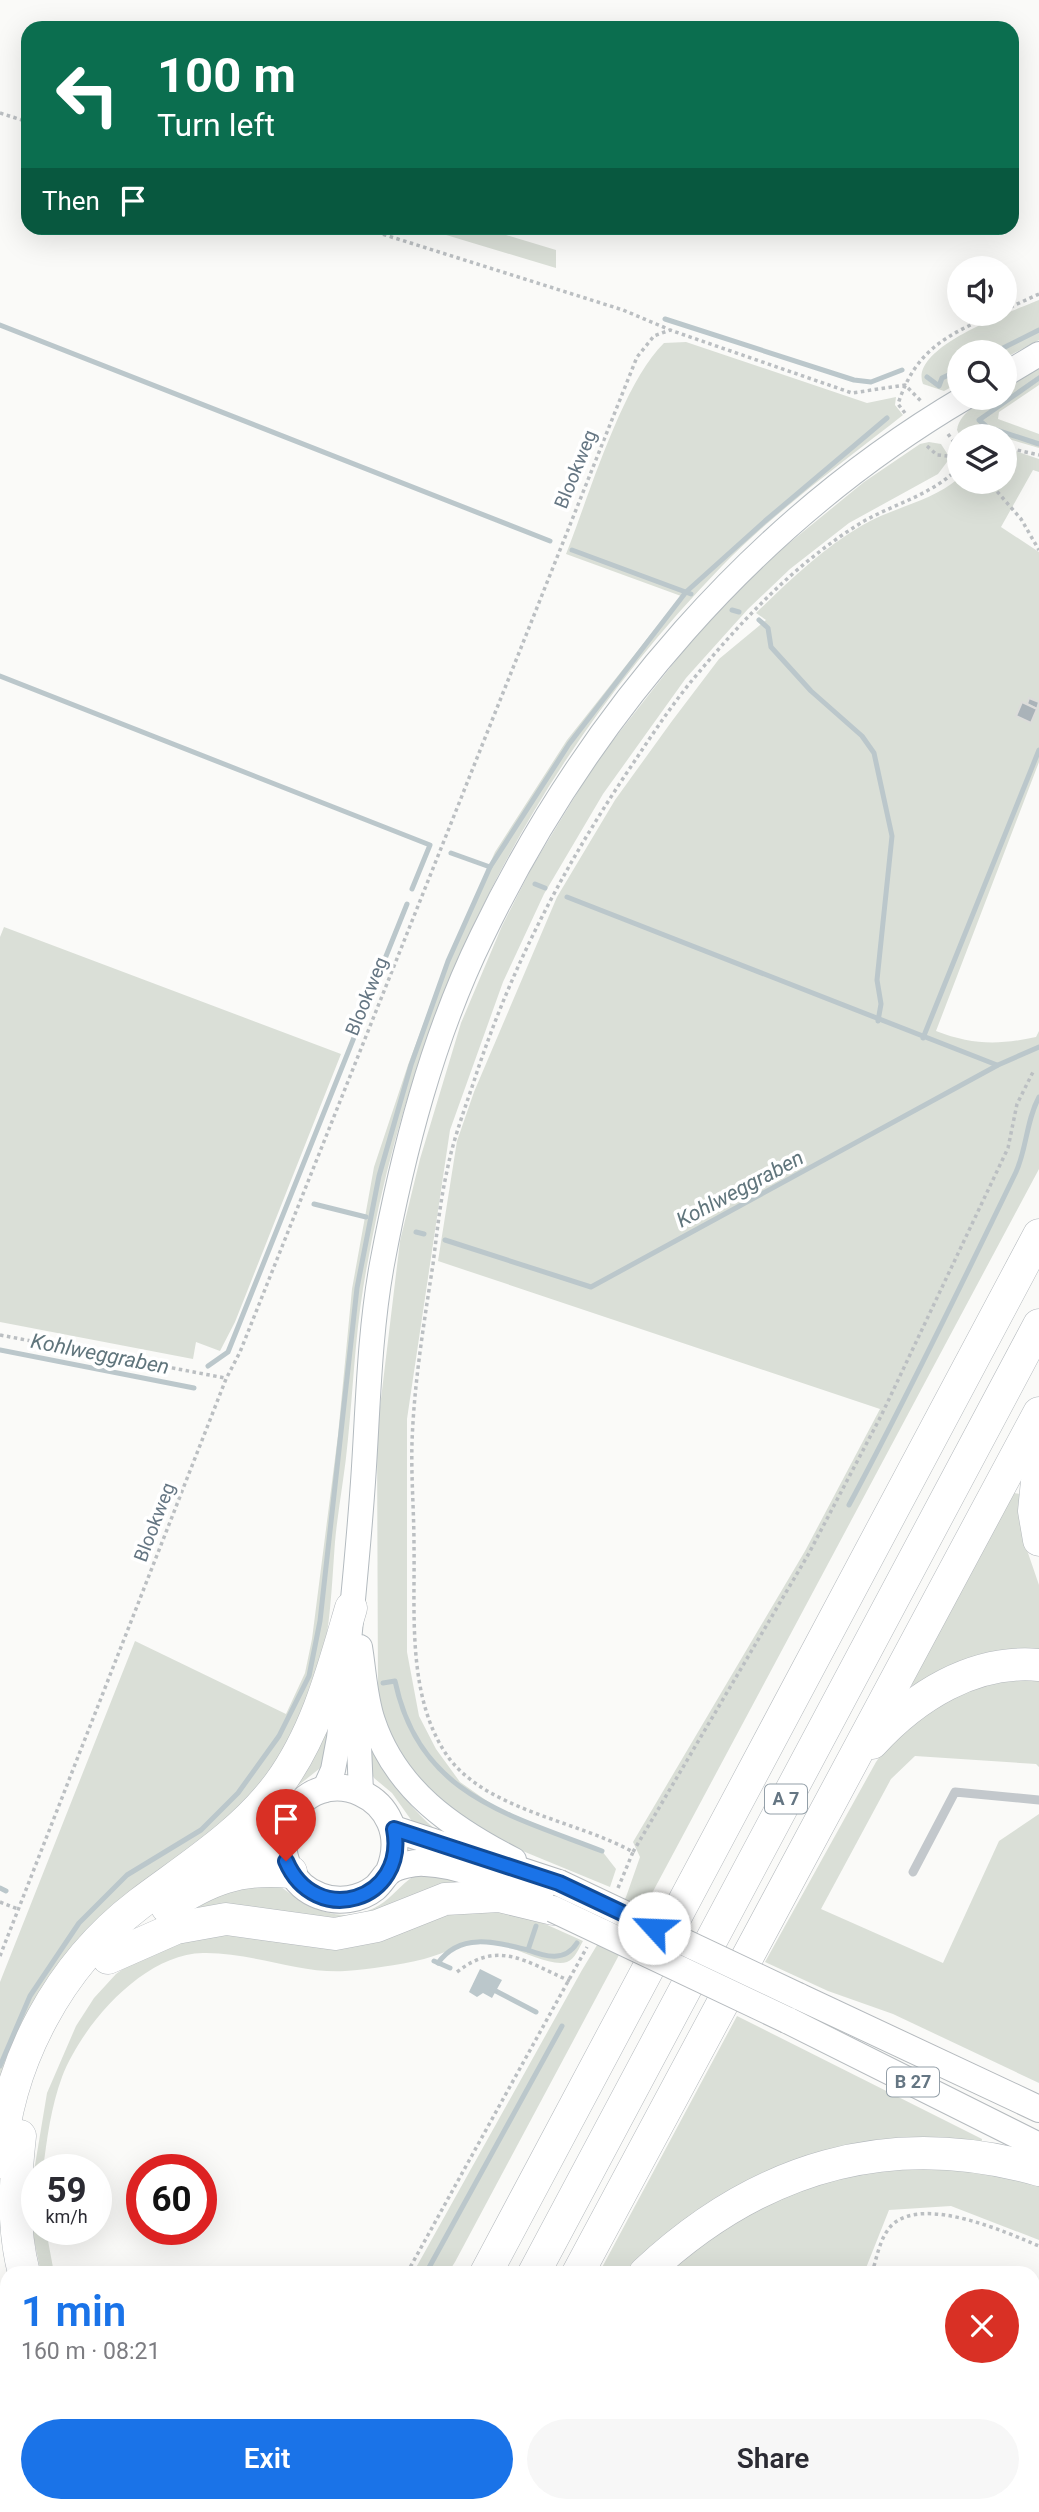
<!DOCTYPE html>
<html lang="en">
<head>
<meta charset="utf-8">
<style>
  body { margin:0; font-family:Roboto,sans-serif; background:#f7f7f7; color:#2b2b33; height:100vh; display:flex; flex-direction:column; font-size:26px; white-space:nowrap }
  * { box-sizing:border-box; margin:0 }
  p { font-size:23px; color:#7c7c81 }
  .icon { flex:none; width:38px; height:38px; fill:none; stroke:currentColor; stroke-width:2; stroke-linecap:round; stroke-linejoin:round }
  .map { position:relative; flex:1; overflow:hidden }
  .drawer { position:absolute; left:0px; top:2266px; width:1040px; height:247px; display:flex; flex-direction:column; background:#fff; border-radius:21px 21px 0 0; box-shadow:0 7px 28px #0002 }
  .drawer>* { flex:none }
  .guide { position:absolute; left:21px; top:21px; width:998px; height:214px; border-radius:21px; box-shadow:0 7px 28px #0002; background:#0b6e4f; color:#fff; overflow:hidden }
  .fabs { position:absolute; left:947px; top:256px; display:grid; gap:14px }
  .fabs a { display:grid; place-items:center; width:70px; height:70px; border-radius:50%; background:#fff; box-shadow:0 7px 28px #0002; font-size:35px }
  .speed { position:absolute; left:21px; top:2154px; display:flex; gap:14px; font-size:35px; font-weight:700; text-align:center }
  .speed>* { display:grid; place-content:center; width:91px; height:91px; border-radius:50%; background:#fff; box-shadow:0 7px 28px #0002; line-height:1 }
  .speed small { font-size:18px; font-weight:400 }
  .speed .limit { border:10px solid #d22; background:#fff; color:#111 }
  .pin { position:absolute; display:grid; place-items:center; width:60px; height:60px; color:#fff; margin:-72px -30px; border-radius:50% 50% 50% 0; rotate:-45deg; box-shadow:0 0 7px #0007 }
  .pin .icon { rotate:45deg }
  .me { position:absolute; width:77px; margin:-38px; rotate:295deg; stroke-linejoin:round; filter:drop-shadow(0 0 5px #0008) }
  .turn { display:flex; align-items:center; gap:24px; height:147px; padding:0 21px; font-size:32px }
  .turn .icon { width:91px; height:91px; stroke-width:2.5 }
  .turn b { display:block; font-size:49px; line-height:60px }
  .then { display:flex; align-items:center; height:66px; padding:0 21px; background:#0003; gap:14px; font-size:26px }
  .round { display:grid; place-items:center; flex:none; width:74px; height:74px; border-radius:37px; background:#f7f7f7 }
  .overview { display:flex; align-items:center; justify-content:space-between; height:119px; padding:0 21px }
  h1 { font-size:42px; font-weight:600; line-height:52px; color:#1a73e8 }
  .button { display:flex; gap:14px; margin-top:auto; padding:14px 21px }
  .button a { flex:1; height:80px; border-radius:42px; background:#1a73e8; color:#fff; font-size:28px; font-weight:600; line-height:80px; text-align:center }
  .button a+a { background:#f7f7f7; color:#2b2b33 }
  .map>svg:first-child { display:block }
  .green { fill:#dadfd7 }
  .water { fill:#bbc7cb }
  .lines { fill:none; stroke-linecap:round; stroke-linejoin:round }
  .stream { stroke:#bbc7cb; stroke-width:5 }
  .building { fill:#aab3b9; stroke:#dcdcda; stroke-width:2 }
  .secondary-casing { stroke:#b3babf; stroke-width:26 }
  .primary-casing { stroke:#b5babe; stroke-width:28 }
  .highway-casing { stroke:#b4b9bd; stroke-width:33 }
  .path { stroke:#bbbfc2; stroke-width:3.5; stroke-dasharray:3.5 3.5; stroke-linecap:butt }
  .lane { stroke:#c3c8cc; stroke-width:9 }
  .secondary { stroke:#fff; stroke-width:24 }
  .primary { stroke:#fff; stroke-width:26 }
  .highway { stroke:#fff; stroke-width:32 }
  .primary-bridge-casing { stroke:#b5babe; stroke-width:28; stroke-linecap:butt }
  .primary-bridge { stroke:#fff; stroke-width:26 }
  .route-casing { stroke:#114b97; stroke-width:18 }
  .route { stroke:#1a73e8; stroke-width:12 }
  .labels { text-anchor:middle; stroke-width:7; stroke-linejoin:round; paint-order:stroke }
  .shield { fill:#fff; stroke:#939fa8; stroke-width:2 }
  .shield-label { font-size:18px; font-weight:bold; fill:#657683 }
  .street-label { font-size:19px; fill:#657683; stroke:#fff }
  .water-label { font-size:21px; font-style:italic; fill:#60757c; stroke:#fff }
</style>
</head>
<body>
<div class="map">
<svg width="1039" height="2512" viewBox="0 0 1039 2512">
  <rect width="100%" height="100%" fill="#fafaf8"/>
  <!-- green -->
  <g class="green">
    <path d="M 423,228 L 483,228 L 556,250 L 556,268 Z"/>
    <path d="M 1039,300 L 1039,340 L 1005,358 L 1004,352 L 959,352 L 959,383 L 944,391 L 923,384 C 908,347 1013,311 1039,300 Z"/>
    <path d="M 686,342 L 867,403 L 896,397 L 895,405 L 903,415 C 842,463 777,510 722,566 C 526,768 408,1013 363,1289 C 355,1339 353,1390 348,1439 C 345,1474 338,1508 335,1542 C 331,1595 330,1651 310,1700 C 275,1782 219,1830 156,1888 C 116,1924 77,1960 37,1996 L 17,2034 L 0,2080 L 0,1982 L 135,1641 L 286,1714 L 305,1673 L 312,1639 L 338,1435 L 352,1289 L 374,1167 L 408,1065 L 451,950 L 495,852 L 567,740 L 681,596 L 566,554 C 589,496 622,384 664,343 Z"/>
    <path d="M 1039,368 L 1039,385 L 999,412 L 998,419 L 1039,434 L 1039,448 L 1005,438 L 1004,436 L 960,436 L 957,430 C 960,410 986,397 1004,397 L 1005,388 Z"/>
    <path d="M 929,442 L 941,444 L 950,458 L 938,474 L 849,523 L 790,569 L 748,609 L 686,678 L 603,794 L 544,894 L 503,982 L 450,1130 L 407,1419 L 407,1652 L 419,1716 L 436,1749 L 460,1782 L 497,1808 L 602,1851 L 616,1869 L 610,1887 L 501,1842 L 429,1795 L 396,1748 L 378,1698 L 377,1432 L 400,1241 L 420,1159 L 461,1023 L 502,926 L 532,867 L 596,762 L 691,641 L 760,567 L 864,482 L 920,444 Z"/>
    <path d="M 1015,451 L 1039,459 L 1039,472 L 1033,470 L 1001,527 L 1039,552 L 1039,762 L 936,1031 C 972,1045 999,1045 1036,1037 L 1039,1031 L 1039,1169 L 455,2262 L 448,2273 L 413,2273 L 582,1970 L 626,1897 L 640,1857 L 633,1842 L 805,1551 L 880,1409 L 438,1261 L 457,1141 L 474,1092 L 557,897 L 615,800 L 672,721 L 719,659 L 766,620 L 756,613 C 789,581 822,549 861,526 C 893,507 931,502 959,478 L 959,481 L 1004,481 L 1005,452 Z"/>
    <path d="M 4,927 L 341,1054 L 235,1322 L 220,1351 L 196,1342 L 193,1359 L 0,1322 L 0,937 Z"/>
    <path d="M 1009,1492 L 1020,1494 L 1027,1550 L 1039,1585 L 1039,1654 L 914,1687 L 909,1683 Z"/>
    <path d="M 1039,1677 L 1039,1767 L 1036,1764 L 915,1756 L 891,1779 L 821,1909 L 943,1963 L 999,1841 L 1039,1814 L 1039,2083 L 893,2014 L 828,1991 L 765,1962 L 876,1762 L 892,1739 L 914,1718 L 981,1684 Z"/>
    <path d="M 331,1704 L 324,1765 L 285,1796 L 267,1827 L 267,1815 Z"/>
    <path d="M 367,1733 C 386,1775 407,1807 443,1836 L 414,1824 L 392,1793 L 374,1778 L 368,1766 Z"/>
    <path d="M 418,1874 L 475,1884 L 350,1921 L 172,1912 L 187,1901 L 275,1882 C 307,1908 344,1930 384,1902 C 396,1893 404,1881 418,1874 Z"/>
    <path d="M 469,1909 L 523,1914 L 583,1941 C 579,1948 575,1959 567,1962 C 549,1968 511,1944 490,1942 C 467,1940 445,1954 424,1959 C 399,1965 370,1969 345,1971 C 301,1974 251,1952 203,1953 C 143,1954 82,2025 62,2077 C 51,2107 47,2138 43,2170 L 37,2170 L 37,2230 L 46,2230 L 54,2273 L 41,2273 L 31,2225 L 31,2189 L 47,2093 L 76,2026 L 94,1998 L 116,1974 L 137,1959 L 193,1935 L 406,1924 Z"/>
    <path d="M 737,2016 L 982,2139 L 981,2148 L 867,2147 L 630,2273 L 599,2273 Z"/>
    <path d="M 904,2168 L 959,2169 L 1039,2184 L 1039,2240 L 951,2206 L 889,2210 L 864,2273 L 664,2273 L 676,2261 L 771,2200 L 843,2176 Z"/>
    <path d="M 0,2294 L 7,2315 L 7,2352 L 0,2340 Z"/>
    <path d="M 149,2506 L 328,2506 L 325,2512 L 153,2512 Z"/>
    <path d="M 799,2506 L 842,2506 L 853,2512 L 797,2512 Z"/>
  </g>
  <!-- water -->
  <path class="water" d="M 480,1969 L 502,1980 L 492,1998 L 483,1993 L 477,1997 L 469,1992 Z"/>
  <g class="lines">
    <!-- stream -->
    <g class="stream">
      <path d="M 665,319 L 854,380 L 871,382 L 902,370"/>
      <path d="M 0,325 L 550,541"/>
      <path d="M 995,352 L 1039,330"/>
      <path d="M 927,377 L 939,386 L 942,378 L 959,370"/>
      <path d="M 1039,378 L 979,420 L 987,427 L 1039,444"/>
      <path d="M 572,550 L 691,594"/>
      <path d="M 732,610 L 739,612"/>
      <path d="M 759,620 L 768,628 L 771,647 L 811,691 L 862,736 L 874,753 L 892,836 L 877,980 L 881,1004 L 878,1021"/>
      <path d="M 0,676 L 430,845 L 412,889"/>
      <path d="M 451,853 L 490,867"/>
      <path d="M 535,884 L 545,888"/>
      <path d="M 567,897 L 997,1065"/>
      <path d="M 378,976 L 407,904"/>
      <path d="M 923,1038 L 1039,750"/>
      <path d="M 314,1204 L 366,1217"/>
      <path d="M 416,1232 L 424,1234"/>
      <path d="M 445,1240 L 591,1287 L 998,1065 L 1039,1047"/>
      <path d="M 0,1350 L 194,1388"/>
      <path d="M 208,1366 L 228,1352 L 371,995"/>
      <path d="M 849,1505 C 908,1395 962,1284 1016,1172 C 1027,1148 1026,1121 1039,1097"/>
      <path d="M 383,1683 L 395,1681 C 419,1795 507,1814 602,1851"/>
      <path d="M 0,1888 L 6,1891"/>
      <path d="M 528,1950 C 546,1957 565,1962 577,1943"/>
      <path d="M 434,1961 L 450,1968"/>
      <path d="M 438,1963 C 460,1932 496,1942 528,1950 L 536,1926"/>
      <path d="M 492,1989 L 536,2012"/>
      <path d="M 0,2066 L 30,1996 L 79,1923 L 127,1875 L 201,1830 L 238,1793 L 279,1736 L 309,1676 L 320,1621 L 357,1288 L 379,1176 L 411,1065 L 448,961 L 490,867 L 569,744 L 686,592 L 765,521 L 887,418"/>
      <path d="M 426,2273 L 562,2026"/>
      <path d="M 0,2319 L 2,2319"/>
      <path d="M 822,2506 L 833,2512"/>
    </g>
  </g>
  <!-- building -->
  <g class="building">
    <path d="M 1029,698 L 1039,702 L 1037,709 L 1027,704 Z"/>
    <path d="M 1022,702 L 1037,709 L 1031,723 L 1016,716 Z"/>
  </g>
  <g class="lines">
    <defs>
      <g id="secondary">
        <path d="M 1004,375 L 1039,354"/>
        <path d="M 360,1647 C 364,1671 365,1698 373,1721 C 396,1790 452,1828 514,1860"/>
        <path d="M 357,1699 L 361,1792"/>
        <path d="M 324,1790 L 333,1770 L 339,1738 C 348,1653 357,1567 363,1482 C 368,1410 369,1335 382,1264 C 403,1152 432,1038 482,936 C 588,716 755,521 966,397"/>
      </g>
      <g id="primary">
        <path d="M 394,1829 L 559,1883"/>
        <path d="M 389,1871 C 419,1796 317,1754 288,1822 C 282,1837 282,1854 289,1868 C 296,1882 306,1891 320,1896 C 338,1903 360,1900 375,1888 C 381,1883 384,1876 389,1872 C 396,1866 415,1862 425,1863 C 459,1864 495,1881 525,1896"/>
        <path d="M 798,1996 L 1039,2109"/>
        <path d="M 787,2020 L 1039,2146"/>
      </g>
      <g id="highway">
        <path d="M 1039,1461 L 1034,1511 L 1039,1540"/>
        <path d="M 872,1743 C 914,1697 973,1659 1039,1665"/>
        <path d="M 213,1866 L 269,1841 L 287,1825"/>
        <path d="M 167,1907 C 209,1879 240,1867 291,1872"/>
        <path d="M 108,1958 L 176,1928 L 226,1919 L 335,1934 L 377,1926 L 445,1899 L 499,1896 L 553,1909"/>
        <path d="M 20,2136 C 15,2182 12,2227 24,2273"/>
        <path d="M 0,2162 C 7,2062 59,1965 139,1904 C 188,1867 242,1834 279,1784 C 317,1732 333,1669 351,1608"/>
        <path d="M 486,2273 L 1039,1235"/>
        <path d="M 534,2273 L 1039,1325"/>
        <path d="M 578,2273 L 1039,1413"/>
        <path d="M 645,2273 C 757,2168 888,2127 1039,2170"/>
        <path d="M 141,2506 L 145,2512"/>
        <path d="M 357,2512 L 360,2506"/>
        <path d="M 407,2512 L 411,2506"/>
        <path d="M 455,2512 L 458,2506"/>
        <path d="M 488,2512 L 493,2506"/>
      </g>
    </defs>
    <!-- secondary casing -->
    <use href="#secondary" class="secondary-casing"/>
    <!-- primary casing -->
    <use href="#primary" class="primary-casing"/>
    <!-- highway casing -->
    <use href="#highway" class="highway-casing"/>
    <!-- path -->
    <g class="path">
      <path d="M 0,113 L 28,122"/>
      <path d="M 363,228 L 623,310 L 668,329"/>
      <path d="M 1004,310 L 1039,294"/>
      <path d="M 905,413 L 898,404 C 916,349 947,335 997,313"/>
      <path d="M 948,434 L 959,449"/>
      <path d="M 927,446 L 937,455 L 959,457"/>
      <path d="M 1004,447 L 1039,455"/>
      <path d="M 988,481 L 1021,519 L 1039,550"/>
      <path d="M 0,1335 L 225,1378"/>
      <path d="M 633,1852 L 808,1555 L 881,1416 L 1008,1148 L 1017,1104 L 1034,1070"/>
      <path d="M 618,1888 L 633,1852 C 576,1820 484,1810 446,1754 C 407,1695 415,1613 414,1546 C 414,1511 411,1477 412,1443 C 414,1383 424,1323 433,1264 C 437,1233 440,1202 447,1171 C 453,1140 464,1111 474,1081 C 511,967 563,868 630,768 C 652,735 674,701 700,671 C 745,617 796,564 856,526 C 890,504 931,497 959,467"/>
      <path d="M 0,1902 L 18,1909"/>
      <path d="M 0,1956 L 226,1379 L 240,1352 L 637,357 L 654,336 L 670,330 L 852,393 L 905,385 L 921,401"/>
      <path d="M 457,1972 C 499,1939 526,1962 570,1981"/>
      <path d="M 407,2273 L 587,1947"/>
      <path d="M 872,2273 C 877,2257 880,2236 893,2224 C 925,2196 1006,2232 1039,2246"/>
      <path d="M 788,2512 L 790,2506"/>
    </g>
    <!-- lane -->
    <path class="lane" d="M 913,1872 L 955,1792 L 1039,1800"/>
    <!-- secondary -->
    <use href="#secondary" class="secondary"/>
    <!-- primary -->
    <use href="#primary" class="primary"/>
    <!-- highway -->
    <use href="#highway" class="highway"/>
    <defs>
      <g id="primary-bridge">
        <path d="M 559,1883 L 798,1996"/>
        <path d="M 553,1909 L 787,2020"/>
      </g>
    </defs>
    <!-- primary-bridge casing -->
    <use href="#primary-bridge" class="primary-bridge-casing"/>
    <!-- primary-bridge -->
    <use href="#primary-bridge" class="primary-bridge"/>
  </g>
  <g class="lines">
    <defs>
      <path id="route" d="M 286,1861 C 315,1929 408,1901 394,1829 L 559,1883 L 654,1928"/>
    </defs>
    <!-- route casing -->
    <use href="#route" class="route-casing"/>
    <!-- route -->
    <use href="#route" class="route"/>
  </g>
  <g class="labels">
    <!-- shield labels -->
    <g class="shield">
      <rect x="765" y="1784.5" width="42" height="29" rx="5"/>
      <rect x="887" y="2067.5" width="52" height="29" rx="5"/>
    </g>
    <g class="shield-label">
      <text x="786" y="1805">A 7</text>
      <text x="913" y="2088">B 27</text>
    </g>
    <!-- street labels -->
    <g class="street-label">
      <text transform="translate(575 469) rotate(-68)" y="7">Blookweg</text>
      <text transform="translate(366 996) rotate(-68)" y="7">Blookweg</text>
      <text transform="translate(154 1522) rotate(-69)" y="7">Blookweg</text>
    </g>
    <!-- water labels -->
    <g class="water-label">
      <text transform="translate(740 1189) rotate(-28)" y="7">Kohlweggraben</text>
      <text transform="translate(100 1354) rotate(11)" y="7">Kohlweggraben</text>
    </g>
  </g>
</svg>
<div class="fabs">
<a><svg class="icon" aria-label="sound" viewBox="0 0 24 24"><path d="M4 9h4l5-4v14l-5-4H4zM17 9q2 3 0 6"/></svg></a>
<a><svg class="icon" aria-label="search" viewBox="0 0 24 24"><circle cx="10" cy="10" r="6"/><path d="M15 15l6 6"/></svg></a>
<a><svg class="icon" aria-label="layers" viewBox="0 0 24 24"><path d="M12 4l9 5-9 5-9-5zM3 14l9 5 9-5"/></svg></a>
</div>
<div class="speed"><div>59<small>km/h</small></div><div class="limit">60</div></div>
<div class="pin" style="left:286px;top:1861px;background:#d93025"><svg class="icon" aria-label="arrive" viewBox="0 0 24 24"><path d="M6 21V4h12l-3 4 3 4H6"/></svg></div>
<svg class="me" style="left:654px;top:1928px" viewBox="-20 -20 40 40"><circle r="19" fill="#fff"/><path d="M0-13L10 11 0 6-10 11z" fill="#1a73e8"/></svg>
<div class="guide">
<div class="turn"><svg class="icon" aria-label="left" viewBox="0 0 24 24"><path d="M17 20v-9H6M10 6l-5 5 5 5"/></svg><div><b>100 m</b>Turn left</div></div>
<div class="then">Then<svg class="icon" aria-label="arrive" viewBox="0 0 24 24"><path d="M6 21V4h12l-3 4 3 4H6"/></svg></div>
</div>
<section class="drawer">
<div class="overview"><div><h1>1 min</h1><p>160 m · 08:21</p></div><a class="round" style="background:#d93025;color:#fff"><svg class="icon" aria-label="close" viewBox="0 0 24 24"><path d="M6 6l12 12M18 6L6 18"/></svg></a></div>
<div class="button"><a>Exit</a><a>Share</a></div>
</section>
</div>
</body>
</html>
